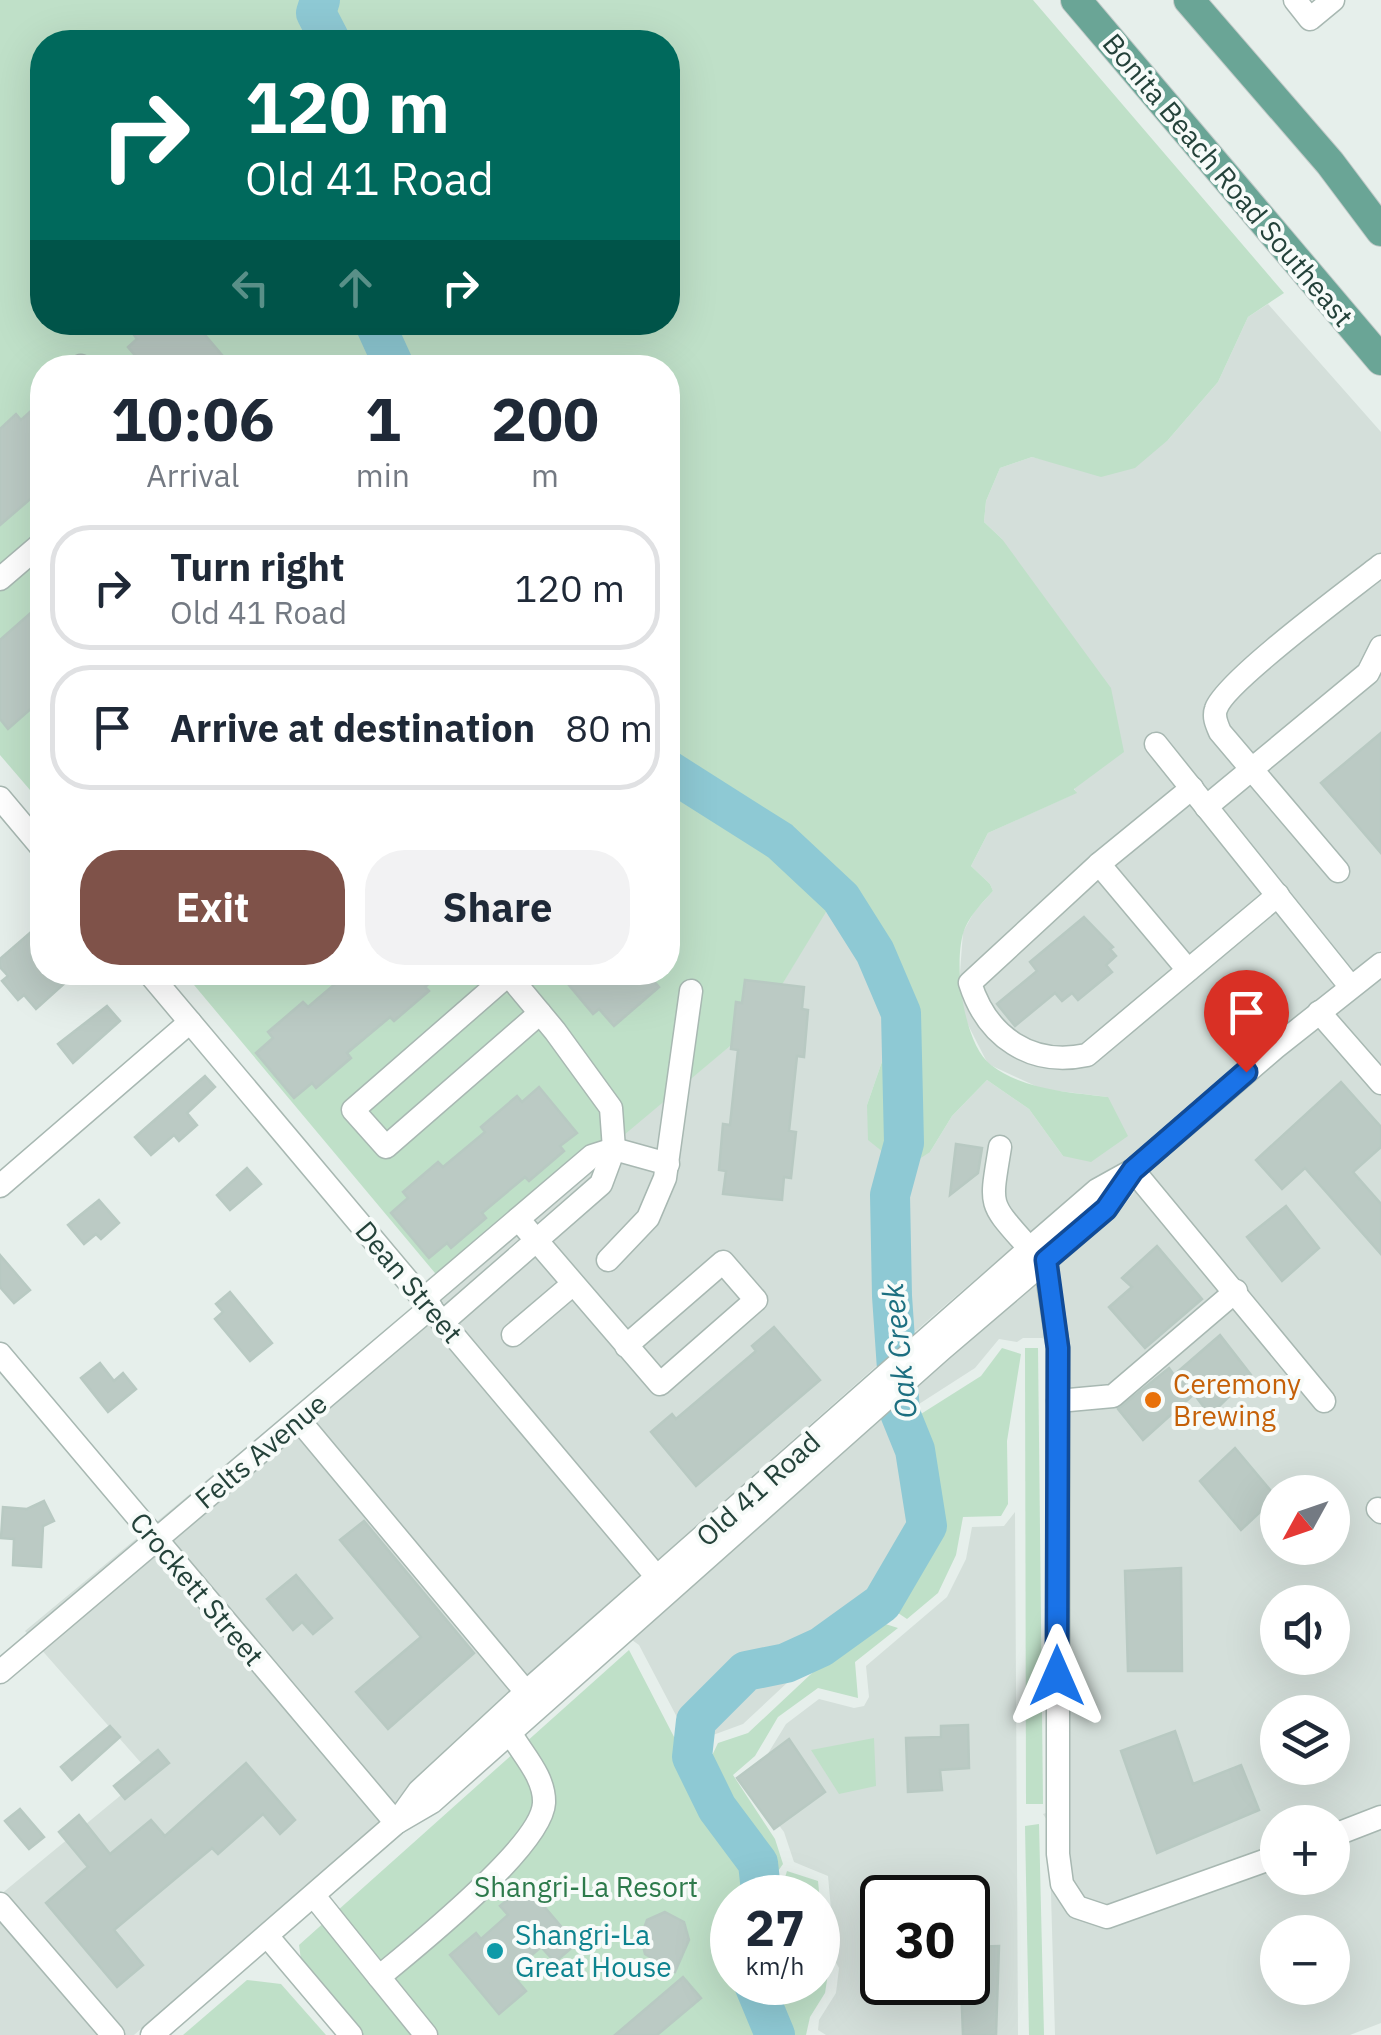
<!DOCTYPE html>
<html lang="en">
<head>
<meta charset="utf-8">
<style>
  body { margin:0; font-family:"IBM Plex Sans",sans-serif; background:#f2f2f3; color:#1f2937; height:100vh; display:flex; flex-direction:column; font-size:38px; white-space:nowrap }
  * { box-sizing:border-box; margin:0 }
  p { font-size:32px; color:#747a83 }
  .icon { flex:none; width:55px; height:55px; fill:none; stroke:currentColor; stroke-width:2; stroke-linecap:round; stroke-linejoin:round }
  .map { position:relative; flex:1; overflow:hidden }
  .sheet { position:absolute; left:30px; top:355px; width:650px; height:630px; display:flex; flex-direction:column; background:#fff; border-radius:40px; box-shadow:0 10px 40px #0002 }
  .sheet>* { flex:none }
  .banner { position:absolute; left:30px; top:30px; width:650px; height:305px; border-radius:40px; box-shadow:0 10px 40px #0002; background:#00695c; color:#fff; overflow:hidden }
  .needle { width:65px; rotate:230deg }
  .controls { position:absolute; left:1260px; top:1475px; display:grid; gap:20px }
  .controls a { display:grid; place-items:center; width:90px; height:90px; border-radius:50%; background:#fff; box-shadow:0 10px 40px #0002; font-size:50px }
  .speed { position:absolute; left:710px; top:1875px; display:flex; gap:20px; font-size:50px; font-weight:700; text-align:center }
  .speed>* { display:grid; place-content:center; width:130px; height:130px; border-radius:50%; background:#fff; box-shadow:0 10px 40px #0002; line-height:1 }
  .speed small { font-size:25px; font-weight:400 }
  .speed .limit { border:5px solid #111; border-radius:15px; background:#fff; color:#111 }
  .pin { position:absolute; display:grid; place-items:center; width:85px; height:85px; color:#fff; margin:-102px -42px; border-radius:50% 50% 50% 0; rotate:-45deg; box-shadow:0 0 10px #0007 }
  .pin .icon { rotate:45deg }
  .me { position:absolute; width:110px; margin:-55px; rotate:0deg; stroke-linejoin:round; filter:drop-shadow(0 0 8px #0008) }
  .turn { display:flex; align-items:center; gap:35px; height:210px; padding:0 50px; font-size:45px }
  .turn .icon { width:130px; height:130px; stroke-width:2.5 }
  .turn b { display:block; font-size:70px; line-height:85px }
  .lanes { display:flex; align-items:center; height:95px; padding:0 50px; background:#0003; justify-content:center; gap:50px; direction:ltr }
  .lanes .off { opacity:.35 }
  .eta { display:flex; justify-content:space-evenly; align-items:center; height:170px; text-align:center }
  .eta b { font-size:60px; font-weight:700; line-height:70px }
  .cta { display:flex; gap:20px; margin-top:auto; padding:20px 50px }
  .cta a { flex:1; height:115px; border-radius:40px; background:#7f5249; color:#fff; font-size:40px; font-weight:700; line-height:115px; text-align:center }
  .cta a+a { background:#f2f2f3; color:#1f2937 }
  ul { padding:0; list-style:none }
  li { display:flex; align-items:center; gap:30px; height:125px; margin:0 20px 15px; padding:0 30px; border:5px solid #e0e1e3; border-radius:40px }
  li div { flex:1 }
  li b { display:block; font-size:38px }
  li em { font-style:normal }
  .map>svg:first-child { display:block }
  .built { fill:#d4dfda; fill-rule:evenodd }
  .green { fill:#bfe0c8; fill-rule:evenodd }
  .lines { fill:none; stroke-linecap:round; stroke-linejoin:round }
  .river { stroke:#8ec9d4; stroke-width:40 }
  .building { fill:#bbcac4; stroke:#b8c9c2; stroke-width:2.5 }
  .minor-casing { stroke:#a8b8b2; stroke-width:25 }
  .major-casing { stroke:#c2cac8; stroke-width:32 }
  .minor { stroke:#fff; stroke-width:22 }
  .major { stroke:#6aa596; stroke-width:30 }
  .route-casing { stroke:#114b97; stroke-width:25 }
  .route { stroke:#1a73e8; stroke-width:18 }
  .food-dot { fill:#e8710a; stroke:#f7fbf9; stroke-width:4 }
  .culture-dot { fill:#0f9aa8; stroke:#f7fbf9; stroke-width:4 }
  .labels { text-anchor:middle; stroke-width:8; stroke-linejoin:round; paint-order:stroke }
  .street-label { font-size:28px; fill:#24423a; stroke:#f7fbf9 }
  .food-label { font-size:28px; fill:#c56008; stroke:#f7fbf9; text-anchor:start }
  .park-label { font-size:28px; fill:#2d7a4b; stroke:#f7fbf9 }
  .culture-label { font-size:28px; fill:#0d838f; stroke:#f7fbf9; text-anchor:start }
  .water-label { font-size:30px; font-style:italic; fill:#1c6f80; stroke:#f7fbf9 }
</style>
</head>
<body>
<div class="map">
<svg width="1381" height="2035" viewBox="0 0 1381 2035">
  <rect width="100%" height="100%" fill="#e6efeb"/>
  <!-- built -->
  <g class="built">
    <path d="M 1268,304 L 1381,432 L 1381,950 L 1267,1040 L 1133,1155 L 1090,1181 L 934,1315 L 518,1683 L 411,1782 L 381,1821 L 134,2035 L 0,2035 L 0,1895 L 149,1772 L 25,1631 L 760,1021 L 825,912 L 859,930 L 890,981 L 896,1021 L 867,1105 L 930,1152 L 952,1116 L 987,1080 L 1029,1109 L 1063,1156 L 1108,1097 L 1042,1089 L 988,1064 L 963,1015 L 960,973 L 963,932 L 974,912 L 993,891 L 990,884 L 971,866 L 988,833 L 1076,793 L 1002,539 L 984,522 L 986,501 L 1000,468 L 1032,457 L 1065,465 L 1168,440 L 1218,382 L 1248,317 Z"/>
    <path d="M 1381,979 L 1381,2023 L 1350,2035 L 1055,2035 L 1049,1823 L 1043,1814 L 1049,1812 L 1047,1341 L 1042,1338 L 1023,1338 L 1017,1342 L 999,1339 L 975,1368 L 905,1413 L 902,1423 L 923,1513 L 912,1545 L 885,1595 L 884,1612 L 869,1613 L 804,1667 L 743,1724 L 713,1735 L 699,1759 L 639,1645 L 632,1640 L 949,1359 L 1114,1218 L 1149,1173 L 1282,1057 ZM 1278,1492 L 1332,1492 L 1332,1548 L 1278,1548 ZM 1278,1602 L 1332,1602 L 1332,1658 L 1278,1658 ZM 1278,1712 L 1332,1712 L 1332,1768 L 1278,1768 ZM 1278,1822 L 1332,1822 L 1332,1878 L 1278,1878 ZM 1278,1932 L 1332,1932 L 1332,1988 L 1278,1988 Z"/>
    <path d="M 1015,1512 L 1018,2035 L 826,2035 L 818,2030 L 819,2020 L 836,1993 L 839,1968 L 825,1943 L 833,1931 L 828,1876 L 794,1862 L 784,1832 L 758,1798 L 764,1760 L 786,1724 L 819,1699 L 854,1708 L 864,1706 L 869,1697 L 866,1666 L 947,1597 L 966,1559 L 972,1527 L 1004,1526 ZM 882,1898 L 968,1898 L 968,1982 L 882,1982 Z"/>
  </g>
  <!-- green -->
  <g class="green">
    <path d="M 0,0 L 1033,0 L 1284,293 L 1248,317 L 1218,382 L 1168,440 L 1135,468 L 1101,477 L 1032,457 L 1000,468 L 986,501 L 984,522 L 1002,539 L 1111,688 L 1124,752 L 1074,789 L 1077,793 L 988,833 L 971,866 L 990,884 L 993,891 C 982,903 972,913 965,928 C 952,959 963,1044 991,1065 C 1024,1090 1068,1092 1108,1097 L 1128,1136 L 1091,1162 L 1063,1156 L 1029,1109 L 987,1080 L 952,1116 L 930,1152 L 904,1169 L 868,1140 L 867,1105 L 896,1021 L 890,981 L 859,931 L 826,912 L 760,1021 L 445,1285 L 184,973 L 668,972 L 668,368 L 42,368 L 42,804 L 0,755 ZM 42,42 L 668,42 L 668,322 L 42,322 Z"/>
    <path d="M 1002,1348 L 1021,1354 L 1007,1441 L 1008,1504 L 1001,1516 L 963,1517 L 956,1555 L 938,1593 L 907,1619 L 895,1611 C 892,1577 934,1548 934,1511 C 934,1488 919,1444 913,1419 L 981,1376 Z"/>
    <path d="M 1025,1348 L 1038,1348 L 1043,1804 L 1026,1804 Z"/>
    <path d="M 876,1621 L 898,1628 L 855,1662 L 858,1698 L 818,1688 L 778,1717 L 755,1756 L 733,1775 L 775,1839 L 783,1864 L 776,1874 L 739,1826 L 708,1764 L 718,1743 L 748,1733 L 811,1674 Z"/>
    <path d="M 629,1650 L 714,1814 L 753,1863 L 750,1897 L 732,1898 L 732,1982 L 744,1983 L 765,2035 L 360,2035 L 302,1967 L 299,1945 Z"/>
    <path d="M 874,1738 L 876,1786 L 839,1794 L 811,1750 Z"/>
    <path d="M 1039,1824 L 1044,2035 L 1029,2035 L 1025,1826 Z"/>
    <path d="M 787,1871 L 818,1881 L 823,1932 L 818,1936 L 818,1898 L 779,1897 Z"/>
    <path d="M 818,1952 L 829,1967 L 825,1993 L 810,2017 L 806,2035 L 776,2035 L 777,1998 L 771,1983 L 818,1982 Z"/>
    <path d="M 247,1980 L 281,1984 L 326,2035 L 183,2035 Z"/>
  </g>
  <g class="lines">
    <!-- river -->
    <g class="river">
      <path d="M 320,0 L 316,13 L 331,42"/>
      <path d="M 374,322 L 395,368"/>
      <path d="M 668,770 L 780,841 L 841,898 L 875,952 L 901,1013 L 904,1143 L 890,1195 L 892,1296 L 900,1413 L 915,1450 L 927,1526 L 882,1603 L 821,1647 L 786,1663 L 746,1671 L 696,1721 L 692,1757 L 717,1808 L 758,1863 L 761,1891 L 759,1898"/>
      <path d="M 753,1982 L 775,2035"/>
    </g>
  </g>
  <!-- building -->
  <g class="building">
    <path d="M 149,322 L 186,322 L 194,332 L 199,328 L 233,368 L 146,368 L 128,347 L 137,339 L 134,335 Z"/>
    <path d="M 42,401 L 42,489 L 0,525 L 0,429 L 16,414 L 21,420 Z"/>
    <path d="M 42,603 L 42,699 L 8,729 L 0,719 L 0,640 Z"/>
    <path d="M 1381,733 L 1381,853 L 1321,783 Z"/>
    <path d="M 1084,917 L 1113,947 L 1110,949 L 1116,956 L 1106,965 L 1112,972 L 1078,1000 L 1072,993 L 1062,1001 L 1055,993 L 1015,1026 L 997,1004 L 1037,971 L 1030,962 Z"/>
    <path d="M 31,932 L 42,945 L 42,972 L 77,972 L 36,1009 L 24,995 L 18,1000 L 2,981 L 8,976 L 0,967 L 0,959 Z"/>
    <path d="M 349,972 L 442,972 L 425,987 L 429,991 L 394,1021 L 390,1017 L 347,1053 L 351,1058 L 316,1088 L 312,1083 L 294,1098 L 256,1053 L 273,1038 L 268,1032 L 303,1002 L 308,1007 Z"/>
    <path d="M 558,972 L 646,972 L 659,987 L 614,1026 L 599,1009 L 593,1014 Z"/>
    <path d="M 745,980 L 804,987 L 802,1009 L 808,1010 L 804,1057 L 797,1056 L 789,1131 L 796,1132 L 791,1178 L 784,1177 L 782,1200 L 723,1194 L 726,1171 L 719,1170 L 723,1124 L 730,1125 L 738,1050 L 731,1049 L 736,1002 L 742,1003 Z"/>
    <path d="M 107,1006 L 120,1021 L 73,1063 L 58,1044 Z"/>
    <path d="M 205,1076 L 215,1087 L 187,1113 L 197,1125 L 179,1141 L 174,1135 L 151,1155 L 135,1137 Z"/>
    <path d="M 1341,1082 L 1381,1127 L 1381,1147 L 1353,1172 L 1381,1204 L 1381,1254 L 1305,1168 L 1282,1189 L 1256,1160 Z"/>
    <path d="M 539,1087 L 577,1133 L 560,1146 L 564,1151 L 529,1181 L 525,1177 L 482,1213 L 486,1218 L 451,1248 L 447,1243 L 429,1258 L 391,1213 L 408,1198 L 403,1192 L 438,1162 L 443,1167 L 485,1132 L 481,1127 L 517,1096 L 522,1102 Z"/>
    <path d="M 956,1144 L 982,1148 L 978,1173 L 950,1195 Z"/>
    <path d="M 247,1168 L 261,1184 L 230,1210 L 217,1195 Z"/>
    <path d="M 99,1200 L 119,1223 L 101,1239 L 96,1234 L 84,1244 L 68,1225 Z"/>
    <path d="M 1286,1206 L 1319,1248 L 1282,1281 L 1247,1237 Z"/>
    <path d="M 1157,1246 L 1202,1299 L 1145,1348 L 1109,1307 L 1132,1287 L 1122,1278 Z"/>
    <path d="M 0,1255 L 30,1290 L 14,1303 L 0,1287 Z"/>
    <path d="M 230,1292 L 272,1343 L 250,1361 L 215,1319 L 223,1312 L 216,1304 Z"/>
    <path d="M 774,1327 L 820,1380 L 696,1486 L 651,1432 L 672,1414 L 676,1419 L 756,1351 L 752,1346 Z"/>
    <path d="M 1220,1335 L 1251,1375 L 1210,1415 L 1194,1394 L 1143,1440 L 1118,1409 L 1169,1368 L 1174,1375 Z"/>
    <path d="M 100,1363 L 114,1381 L 123,1373 L 136,1389 L 108,1412 L 81,1378 Z"/>
    <path d="M 1235,1448 L 1276,1497 L 1241,1530 L 1200,1481 Z"/>
    <path d="M 44,1501 L 54,1521 L 43,1526 L 41,1567 L 13,1565 L 14,1539 L 1,1538 L 3,1507 L 27,1509 Z"/>
    <path d="M 364,1521 L 474,1653 L 388,1729 L 356,1692 L 421,1637 L 340,1540 Z"/>
    <path d="M 1181,1568 L 1182,1671 L 1128,1671 L 1125,1571 Z"/>
    <path d="M 296,1575 L 332,1618 L 313,1634 L 302,1622 L 293,1630 L 267,1599 Z"/>
    <path d="M 968,1725 L 969,1768 L 940,1770 L 942,1790 L 908,1792 L 906,1738 L 941,1737 L 941,1726 Z"/>
    <path d="M 110,1726 L 120,1737 L 72,1780 L 61,1767 Z"/>
    <path d="M 1175,1731 L 1193,1784 L 1241,1765 L 1259,1810 L 1157,1853 L 1121,1751 Z"/>
    <path d="M 789,1739 L 825,1792 L 774,1829 L 737,1778 Z"/>
    <path d="M 158,1750 L 169,1763 L 125,1799 L 114,1786 Z"/>
    <path d="M 246,1763 L 295,1820 L 280,1834 L 263,1814 L 218,1854 L 212,1848 L 114,1930 L 143,1965 L 117,1987 L 46,1903 L 88,1867 L 59,1832 L 79,1815 L 110,1854 L 151,1820 L 165,1836 Z"/>
    <path d="M 20,1809 L 44,1837 L 29,1849 L 5,1821 Z"/>
    <path d="M 526,1885 L 576,1944 L 555,1962 L 541,1947 L 511,1973 L 526,1991 L 499,2014 L 450,1955 L 476,1933 L 481,1939 L 508,1915 L 500,1906 Z"/>
    <path d="M 665,1912 L 684,1922 L 689,1940 L 675,1972 L 645,1954 L 641,1937 L 647,1920 Z"/>
    <path d="M 999,1946 L 996,2035 L 963,2035 L 961,1982 L 968,1982 L 968,1947 Z"/>
    <path d="M 683,1977 L 701,1998 L 657,2035 L 615,2035 Z"/>
  </g>
  <g class="lines">
    <defs>
      <g id="minor">
        <path d="M 1295,0 L 1310,19 L 1333,0"/>
        <path d="M 81,366 L 82,368"/>
        <path d="M 0,579 L 42,543"/>
        <path d="M 1156,744 L 1350,986"/>
        <path d="M 0,798 L 42,848"/>
        <path d="M 1206,807 L 1368,673 L 1381,647"/>
        <path d="M 1099,864 L 970,983 C 987,1037 1031,1067 1087,1055 L 1278,895"/>
        <path d="M 1338,871 L 1220,732 C 1217,725 1213,717 1216,709 C 1224,682 1352,588 1381,565"/>
        <path d="M 1188,970 L 1099,864 L 1192,788"/>
        <path d="M 148,972 L 667,1589"/>
        <path d="M 508,975 L 353,1110 L 386,1147 L 540,1013"/>
        <path d="M 1319,1012 L 1381,1083"/>
        <path d="M 1000,1147 C 990,1209 988,1201 1029,1248"/>
        <path d="M 1133,1170 L 1324,1401"/>
        <path d="M 0,1186 L 190,1022"/>
        <path d="M 518,1219 L 660,1384 L 756,1300 L 723,1262 L 626,1346"/>
        <path d="M 608,1260 L 648,1218 L 665,1178 L 691,991"/>
        <path d="M 1045,1261 L 1058,1348 L 1058,1854 L 1062,1884 L 1077,1907 L 1107,1917 L 1278,1856"/>
        <path d="M 424,1299 L 592,1156 L 614,1149 L 668,1164"/>
        <path d="M 443,1322 L 601,1184 L 614,1149 L 611,1108 L 555,1031 L 506,972"/>
        <path d="M 513,1335 L 573,1284"/>
        <path d="M 0,1354 L 396,1823"/>
        <path d="M 1058,1401 L 1113,1396 L 1236,1291"/>
        <path d="M 299,1420 L 526,1692"/>
        <path d="M 1378,1509 L 1381,1512"/>
        <path d="M 0,1672 L 431,1307"/>
        <path d="M 401,1816 L 419,1791 L 526,1692 L 1037,1242 L 1097,1190 L 1133,1170 L 1275,1048 L 1381,964"/>
        <path d="M 1332,1836 L 1381,1817"/>
        <path d="M 314,1896 L 379,1977 C 415,1947 542,1846 544,1803 C 545,1777 523,1755 511,1734"/>
        <path d="M 0,1904 L 113,2035"/>
        <path d="M 268,1937 L 351,2035"/>
        <path d="M 379,1977 L 426,2035"/>
        <path d="M 152,2035 L 396,1823 L 432,1802 L 941,1350 L 1106,1209 L 1133,1170"/>
      </g>
      <g id="major">
        <path d="M 1076,0 L 1381,360"/>
        <path d="M 1189,0 L 1330,163 L 1381,231"/>
      </g>
    </defs>
    <!-- minor casing -->
    <use href="#minor" class="minor-casing"/>
    <!-- major casing -->
    <use href="#major" class="major-casing"/>
    <!-- minor -->
    <use href="#minor" class="minor"/>
    <!-- major -->
    <use href="#major" class="major"/>
  </g>
  <g class="lines">
    <defs>
      <path id="route" d="M 1057,1676 L 1058,1348 L 1046,1260 L 1106,1209 L 1133,1170 L 1246,1072"/>
    </defs>
    <!-- route casing -->
    <use href="#route" class="route-casing"/>
    <!-- route -->
    <use href="#route" class="route"/>
  </g>
  <!-- markers -->
  <circle class="food-dot" cx="1153" cy="1400" r="10"/>
  <circle class="culture-dot" cx="495" cy="1951" r="10"/>
  <g class="labels">
    <!-- street labels -->
    <g class="street-label">
      <text transform="translate(1228 180) rotate(50)" y="10">Bonita Beach Road Southeast</text>
      <text transform="translate(409 1282) rotate(50)" y="10">Dean Street</text>
      <text transform="translate(261 1451) rotate(-40)" y="10">Felts Avenue</text>
      <text transform="translate(758 1489) rotate(-42)" y="10">Old 41 Road</text>
      <text transform="translate(197 1589) rotate(50)" y="10">Crockett Street</text>
    </g>
    <!-- food labels -->
    <g class="food-label">
      <text x="1173" y="1394">Ceremony<tspan x="1173" dy="32">Brewing</tspan></text>
    </g>
    <!-- park labels -->
    <g class="park-label">
      <text x="586" y="1897">Shangri-La Resort</text>
    </g>
    <!-- culture labels -->
    <g class="culture-label">
      <text x="515" y="1945">Shangri-La<tspan x="515" dy="32">Great House</tspan></text>
    </g>
    <!-- water labels -->
    <g class="water-label">
      <text transform="translate(900 1351) rotate(-96)" y="10">Oak Creek</text>
    </g>
  </g>
</svg>
<div class="controls">
<a><svg class="needle" viewBox="-14 -14 28 28"><path d="M0-13l5 13h-10z" fill="#e53935"/><path d="M0 13l5-13h-10z" fill="#747a83"/></svg></a>
<a><svg class="icon" aria-label="sound" viewBox="0 0 24 24"><path d="M4 9h4l5-4v14l-5-4H4zM17 9q2 3 0 6"/></svg></a>
<a><svg class="icon" aria-label="layers" viewBox="0 0 24 24"><path d="M12 4l9 5-9 5-9-5zM3 14l9 5 9-5"/></svg></a>
<a>+</a>
<a>−</a>
</div>
<div class="speed"><div>27<small>km/h</small></div><div class="limit">30</div></div>
<div class="pin" style="left:1246px;top:1072px;background:#d93025"><svg class="icon" aria-label="arrive" viewBox="0 0 24 24"><path d="M6 21V4h12l-3 4 3 4H6"/></svg></div>
<svg class="me" style="left:1057px;top:1676px" viewBox="-20 -20 40 40"><path d="M0-17L14 15 0 8-14 15z" fill="#1a73e8" stroke="#fff" stroke-width="4"/></svg>
<div class="banner">
<div class="turn"><svg class="icon" aria-label="right" viewBox="0 0 24 24"><path d="M7 20v-9h11M14 6l5 5-5 5"/></svg><div><b>120 m</b>Old 41 Road</div></div>
<div class="lanes"><svg class="icon off" aria-label="left" viewBox="0 0 24 24"><path d="M17 20v-9H6M10 6l-5 5 5 5"/></svg><svg class="icon off" aria-label="ahead" viewBox="0 0 24 24"><path d="M12 20V5M6 11l6-6 6 6"/></svg><svg class="icon" aria-label="right" viewBox="0 0 24 24"><path d="M7 20v-9h11M14 6l5 5-5 5"/></svg></div>
</div>
<section class="sheet">
<div class="eta">
<div><b>10:06</b><p>Arrival</p></div>
<div><b>1</b><p>min</p></div>
<div><b>200</b><p>m</p></div>
</div>
<ul>
<li><svg class="icon" aria-label="right" viewBox="0 0 24 24"><path d="M7 20v-9h11M14 6l5 5-5 5"/></svg><div><b>Turn right</b><p>Old 41 Road</p></div><em>120 m</em></li>
<li><svg class="icon" aria-label="arrive" viewBox="0 0 24 24"><path d="M6 21V4h12l-3 4 3 4H6"/></svg><div><b>Arrive at destination</b></div><em>80 m</em></li>
</ul>
<div class="cta"><a>Exit</a><a>Share</a></div>
</section>
</div>
</body>
</html>
